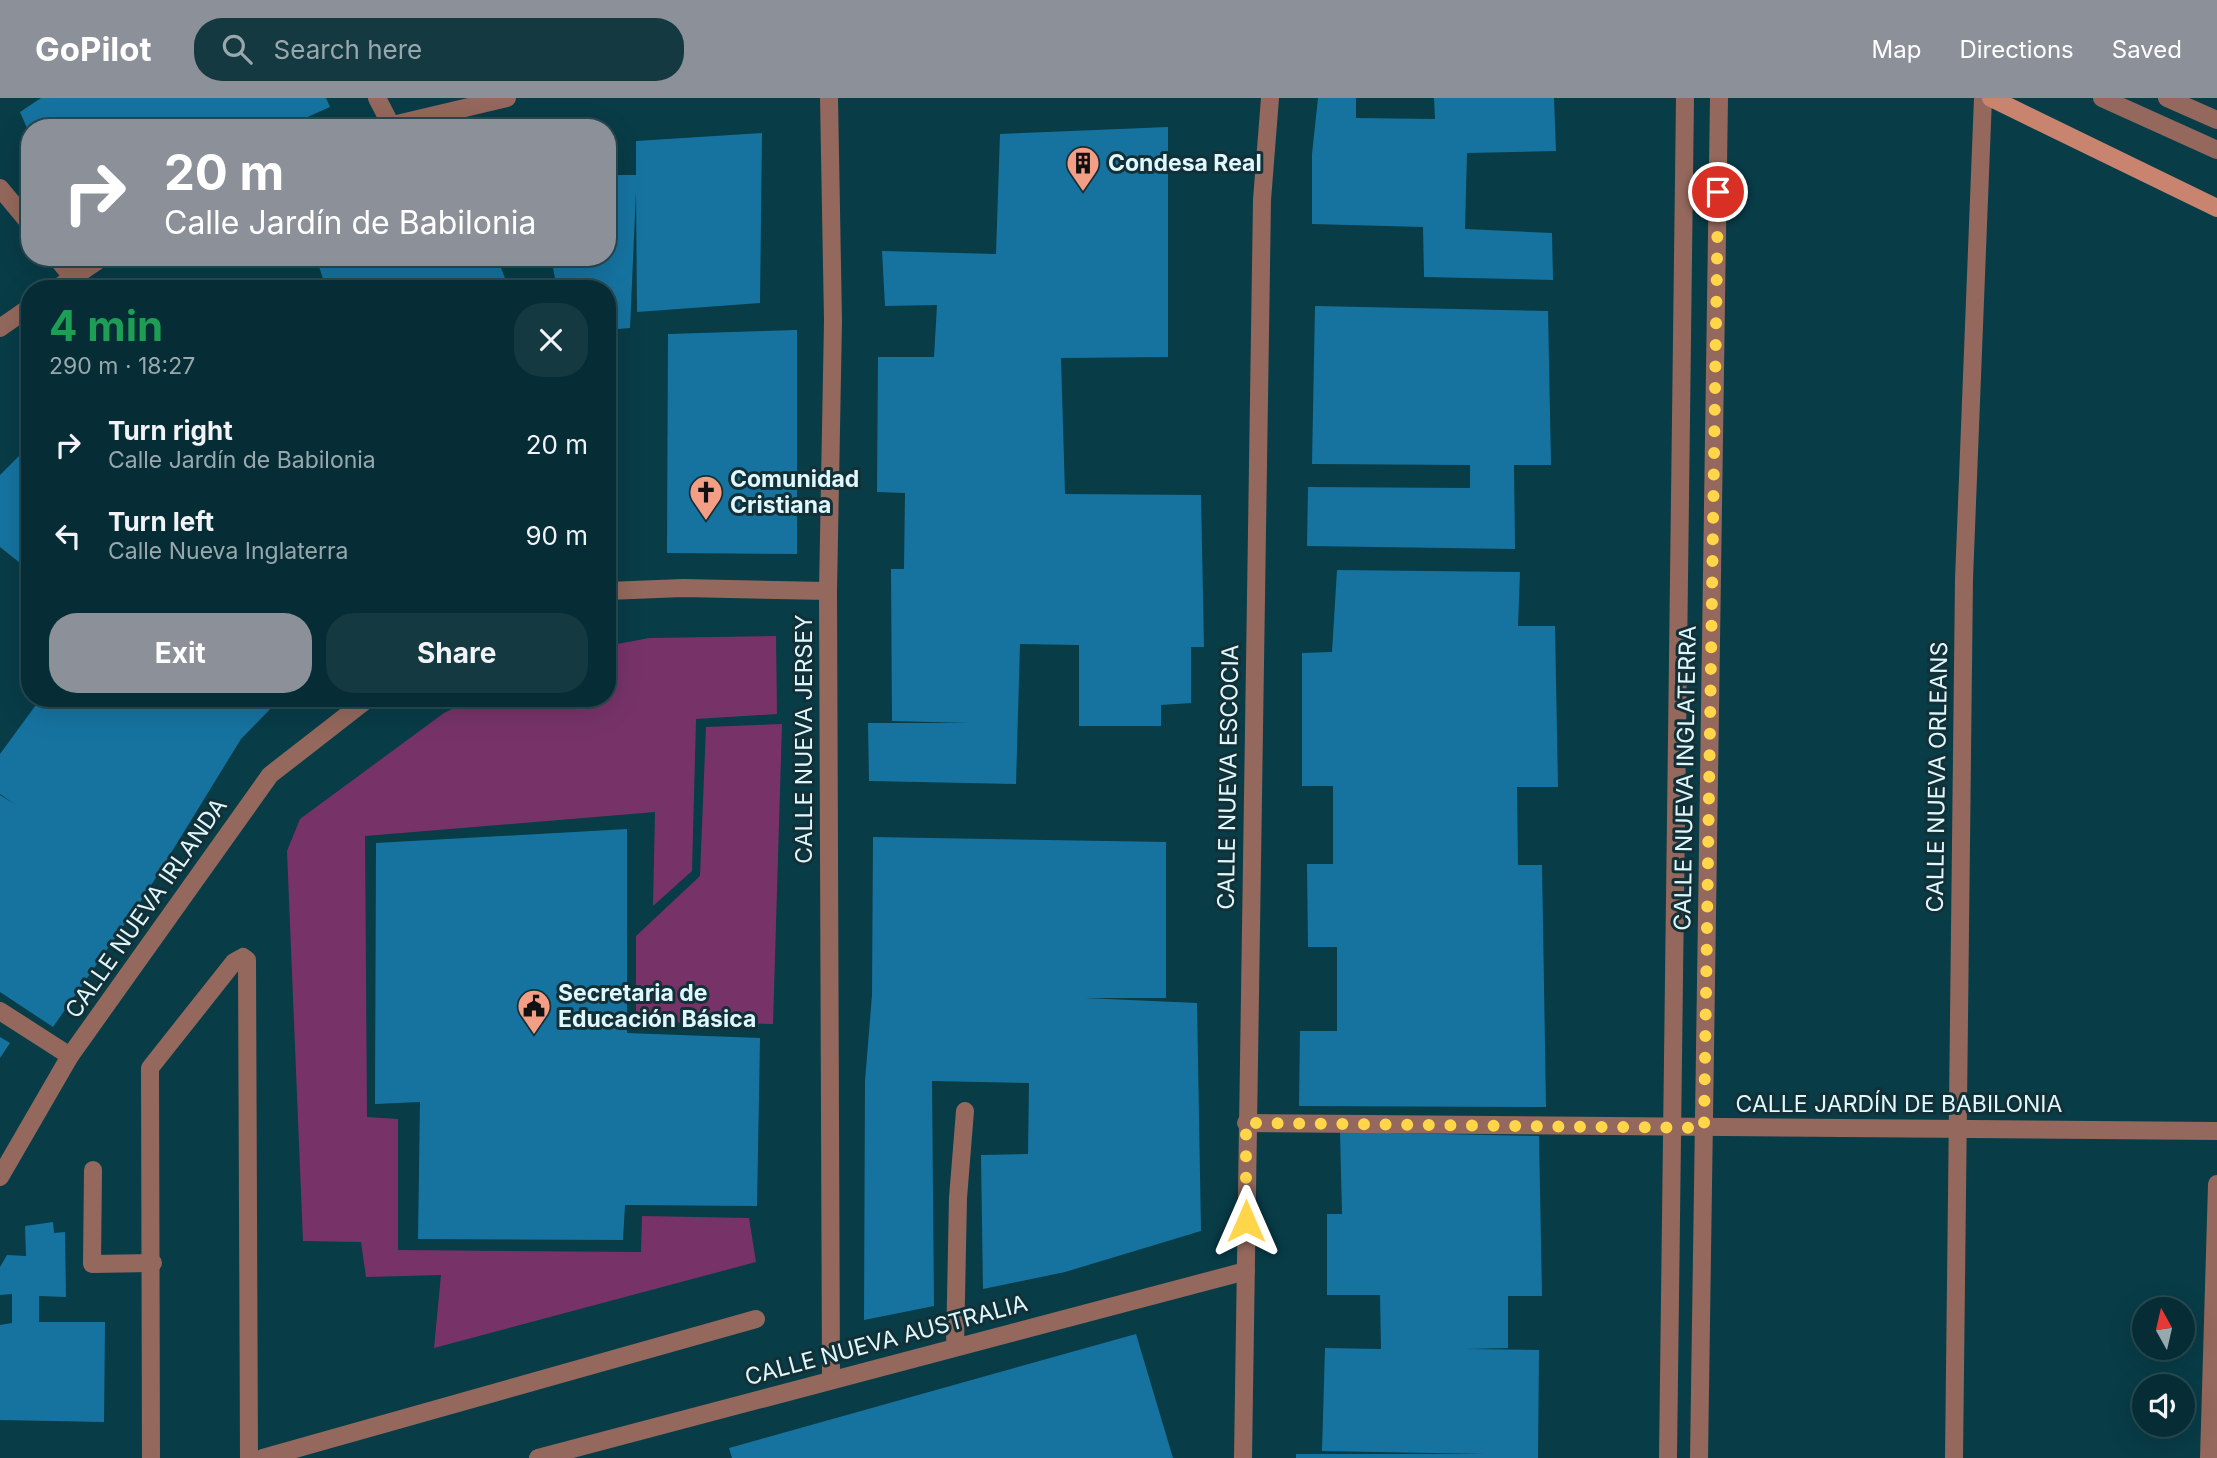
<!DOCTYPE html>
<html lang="en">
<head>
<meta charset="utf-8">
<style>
  body { margin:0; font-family:Inter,sans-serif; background:#143941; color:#f1f3f6; height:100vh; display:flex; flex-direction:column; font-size:26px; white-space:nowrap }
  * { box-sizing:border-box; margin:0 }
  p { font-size:23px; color:#98a8ad }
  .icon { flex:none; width:38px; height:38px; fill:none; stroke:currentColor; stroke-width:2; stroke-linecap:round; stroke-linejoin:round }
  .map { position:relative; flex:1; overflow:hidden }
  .drawer { position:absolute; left:21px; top:182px; width:595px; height:427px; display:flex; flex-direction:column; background:#062d35; border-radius:28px; box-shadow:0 7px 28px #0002,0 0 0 2px #274950 }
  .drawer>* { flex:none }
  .banner { position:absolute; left:21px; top:21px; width:595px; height:147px; border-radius:28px; box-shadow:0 7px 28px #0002,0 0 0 2px #274950; background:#8c9099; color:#fff; overflow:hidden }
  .needle { width:46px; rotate:352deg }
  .controls { position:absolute; left:2132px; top:1199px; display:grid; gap:14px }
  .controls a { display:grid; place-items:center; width:63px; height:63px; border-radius:50%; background:#062d35; box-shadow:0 7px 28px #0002,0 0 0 2px #274950; font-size:35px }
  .pin { position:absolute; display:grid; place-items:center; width:60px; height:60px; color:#fff; margin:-30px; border:4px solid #fff; border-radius:50%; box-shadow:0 2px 7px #0007 }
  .me { position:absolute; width:77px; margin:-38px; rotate:0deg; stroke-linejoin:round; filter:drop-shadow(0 0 5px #0008) }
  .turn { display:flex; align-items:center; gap:24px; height:147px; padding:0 28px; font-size:32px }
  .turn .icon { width:91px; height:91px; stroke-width:2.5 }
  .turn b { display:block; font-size:49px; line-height:60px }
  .round { display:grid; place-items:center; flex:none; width:74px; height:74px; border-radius:28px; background:#143941 }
  .head { display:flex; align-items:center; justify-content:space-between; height:119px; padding:0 28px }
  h1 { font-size:42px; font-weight:700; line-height:52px; color:#1e9e55 }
  .primary-button { display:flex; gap:14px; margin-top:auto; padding:14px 28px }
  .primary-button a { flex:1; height:80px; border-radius:28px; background:#8c9099; color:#fff; font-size:28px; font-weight:700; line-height:80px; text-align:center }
  .primary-button a+a { background:#143941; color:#f1f3f6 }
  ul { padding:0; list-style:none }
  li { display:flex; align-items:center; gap:21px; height:91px; padding:0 28px }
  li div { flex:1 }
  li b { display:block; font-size:26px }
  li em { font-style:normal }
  header { display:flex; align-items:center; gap:42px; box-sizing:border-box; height:98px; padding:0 35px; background:#8c9099; color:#fff }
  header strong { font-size:33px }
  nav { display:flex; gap:38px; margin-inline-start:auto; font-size:24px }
  .search { width:490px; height:63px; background:#143941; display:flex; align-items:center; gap:18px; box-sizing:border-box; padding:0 24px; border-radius:28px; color:#98a8ad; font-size:26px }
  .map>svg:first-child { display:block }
  .green { fill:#773368 }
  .building { fill:#1673a0 }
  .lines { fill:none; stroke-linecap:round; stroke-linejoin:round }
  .service { stroke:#94685c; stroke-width:18 }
  .minor { stroke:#94685c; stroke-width:18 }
  .tertiary { stroke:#94685c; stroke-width:18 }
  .secondary { stroke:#c98470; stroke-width:18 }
  .route { stroke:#ffd54a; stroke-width:12; stroke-dasharray:0 21.6 }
  .labels { text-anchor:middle; stroke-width:6; stroke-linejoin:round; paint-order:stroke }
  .poi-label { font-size:23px; font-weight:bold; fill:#dff7fe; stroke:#133037; text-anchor:start }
  .street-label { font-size:23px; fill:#dff7fe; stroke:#133037 }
</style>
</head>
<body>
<header>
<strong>GoPilot</strong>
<div class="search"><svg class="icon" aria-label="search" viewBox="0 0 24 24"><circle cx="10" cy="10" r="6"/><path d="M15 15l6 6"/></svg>Search here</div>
<nav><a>Map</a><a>Directions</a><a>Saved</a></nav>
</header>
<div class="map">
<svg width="2217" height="1360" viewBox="0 0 2217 1360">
  <rect width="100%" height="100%" fill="#083c47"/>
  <!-- green -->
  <g class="green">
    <path d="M 776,538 L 777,616 L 696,621 L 692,773 L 653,808 L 655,714 L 365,738 L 367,1019 L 398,1021 L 398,1152 L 641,1154 L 642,1118 L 749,1120 L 756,1164 L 434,1250 L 441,1177 L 366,1179 L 361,1144 L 303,1143 L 287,753 L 300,721 L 444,615 L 474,600 L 607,600 L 607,548 L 649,540 Z"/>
    <path d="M 782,626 L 773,926 L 636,924 L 636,838 L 700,778 L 706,629 Z"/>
  </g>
  <!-- building -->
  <g class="building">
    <path d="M 41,0 L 326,0 L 330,9 L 283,30 L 223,30 L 220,24 L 209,30 L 30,30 L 30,37 L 20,14 Z"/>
    <path d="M 1318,0 L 1356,0 L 1356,20 L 1435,21 L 1434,0 L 1554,0 L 1556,53 L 1467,55 L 1465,131 L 1552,135 L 1553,182 L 1424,179 L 1423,129 L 1312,126 L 1312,56 Z"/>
    <path d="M 1168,29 L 1168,259 L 1061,260 L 1065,396 L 1201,397 L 1204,549 L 1191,549 L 1191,605 L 1161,607 L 1161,628 L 1079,628 L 1079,547 L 1020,546 L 1016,686 L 869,683 L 868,625 L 968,625 L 892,623 L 891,471 L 904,471 L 905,395 L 877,394 L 878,259 L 934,259 L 937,207 L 885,208 L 882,153 L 996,156 L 1000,36 Z"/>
    <path d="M 762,35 L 760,205 L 637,214 L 636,94 L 630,230 L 607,232 L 607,191 L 557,191 L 551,159 L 607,159 L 607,77 L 636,77 L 636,43 Z"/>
    <path d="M 316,159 L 497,159 L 509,191 L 308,191 L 324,184 Z"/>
    <path d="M 1315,208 L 1548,213 L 1551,367 L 1514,367 L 1515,451 L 1307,448 L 1308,389 L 1470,390 L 1470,367 L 1312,366 Z"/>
    <path d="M 797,232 L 797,456 L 667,455 L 668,236 Z"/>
    <path d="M 25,352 L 30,357 L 30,473 L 0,449 L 0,377 Z"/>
    <path d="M 1337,472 L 1520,474 L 1518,528 L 1555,528 L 1558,689 L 1517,689 L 1518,767 L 1542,767 L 1546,1009 L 1299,1008 L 1300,933 L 1337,933 L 1337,849 L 1308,849 L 1307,766 L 1333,766 L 1333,688 L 1302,688 L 1302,555 L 1332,554 Z"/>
    <path d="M 41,600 L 281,600 L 241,641 L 147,794 L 53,929 L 0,894 L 0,697 L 16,707 L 0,696 L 0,656 Z"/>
    <path d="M 627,731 L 627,935 L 760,940 L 757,1108 L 625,1107 L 623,1142 L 418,1141 L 420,1004 L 375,1006 L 376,745 Z"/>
    <path d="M 873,739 L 1166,744 L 1166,900 L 1085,900 L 1197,905 L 1201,1133 L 1065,1174 L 983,1191 L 981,1057 L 1028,1056 L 1029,985 L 932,983 L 934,1208 L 864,1222 L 865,983 L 872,897 Z"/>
    <path d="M 0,939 L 10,945 L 0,960 Z"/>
    <path d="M 1340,1034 L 1539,1038 L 1542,1198 L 1508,1198 L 1508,1250 L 1466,1251 L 1539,1252 L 1538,1360 L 1296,1360 L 1296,1356 L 1485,1356 L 1322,1353 L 1325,1250 L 1381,1251 L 1380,1197 L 1327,1197 L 1327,1116 L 1342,1116 Z"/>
    <path d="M 53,1124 L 54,1135 L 65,1134 L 66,1199 L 39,1198 L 39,1224 L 105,1224 L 104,1324 L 0,1322 L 0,1227 L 12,1225 L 12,1196 L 0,1197 L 0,1169 L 7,1157 L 26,1158 L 25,1128 Z"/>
    <path d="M 1136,1236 L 1173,1360 L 732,1360 L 729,1350 Z"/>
  </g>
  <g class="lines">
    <!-- service -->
    <g class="service">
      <path d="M 377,0 L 391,27"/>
      <path d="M 2102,0 L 2217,52"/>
      <path d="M 2167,0 L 2217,22"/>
      <path d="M 0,90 L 30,126"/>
      <path d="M 56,159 L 73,180"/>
      <path d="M 0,913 L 70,958"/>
      <path d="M 93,1072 L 92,1166 L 153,1165"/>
      <path d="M 151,1360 L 150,970 L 234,864 L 243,859 L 247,862 L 249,1360"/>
      <path d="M 263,1360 L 756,1221"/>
    </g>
    <!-- minor -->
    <g class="minor">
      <path d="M 829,0 L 833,223 L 828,493 L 831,1282"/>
      <path d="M 380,30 L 507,0"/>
      <path d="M 56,191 L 103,159"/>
      <path d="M 0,230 L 30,209"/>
      <path d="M 607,493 L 683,490 L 828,493"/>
      <path d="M 1246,1025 L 2217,1033"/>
      <path d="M 0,1079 L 70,958 L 270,677 L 369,600"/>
      <path d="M 955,1249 L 958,1100 L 965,1013"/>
      <path d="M 538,1360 L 1246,1173"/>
      <path d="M 1243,1360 L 1262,102 L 1270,0"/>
      <path d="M 1954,1360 L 1964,481 L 1983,0"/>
      <path d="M 2209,1360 L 2217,1086"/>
    </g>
    <!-- tertiary -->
    <g class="tertiary">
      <path d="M 1668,1360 L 1685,0"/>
      <path d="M 1699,1360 L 1719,0"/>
    </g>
    <!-- secondary -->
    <path class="secondary" d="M 1991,0 L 2217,110"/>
  </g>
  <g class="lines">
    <!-- route -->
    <path class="route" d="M 1246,1123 L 1246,1025 L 1704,1030 L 1718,94"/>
  </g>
  <!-- icons -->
  <defs>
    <symbol id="building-pin" viewBox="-11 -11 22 30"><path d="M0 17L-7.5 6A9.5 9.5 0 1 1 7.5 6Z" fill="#f49e86" stroke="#133037"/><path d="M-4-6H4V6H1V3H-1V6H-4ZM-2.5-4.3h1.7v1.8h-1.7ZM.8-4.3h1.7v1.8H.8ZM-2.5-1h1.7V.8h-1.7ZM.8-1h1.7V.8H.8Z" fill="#111"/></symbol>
    <symbol id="church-pin" viewBox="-11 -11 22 30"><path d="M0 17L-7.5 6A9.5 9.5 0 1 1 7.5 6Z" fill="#f49e86" stroke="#133037"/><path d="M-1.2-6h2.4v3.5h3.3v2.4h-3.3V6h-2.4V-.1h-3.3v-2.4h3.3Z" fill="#111"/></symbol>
    <symbol id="civic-pin" viewBox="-11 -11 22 30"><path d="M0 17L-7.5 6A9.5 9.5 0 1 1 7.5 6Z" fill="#f49e86" stroke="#133037"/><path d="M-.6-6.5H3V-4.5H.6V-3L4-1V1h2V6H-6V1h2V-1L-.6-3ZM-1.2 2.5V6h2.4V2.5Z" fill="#111"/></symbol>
  </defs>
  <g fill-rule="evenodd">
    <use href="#building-pin" x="1064" y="46" width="38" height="52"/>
    <use href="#church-pin" x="687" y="375" width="38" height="52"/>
    <use href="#civic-pin" x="515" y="889" width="38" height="52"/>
  </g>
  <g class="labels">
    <!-- poi labels -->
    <g class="poi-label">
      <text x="1108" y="73">Condesa Real</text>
      <text x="730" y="389">Comunidad<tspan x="730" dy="26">Cristiana</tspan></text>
      <text x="558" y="903">Secretaria de<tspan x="558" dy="26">Educación Básica</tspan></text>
    </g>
    <!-- street labels -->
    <g class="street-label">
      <text transform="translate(804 641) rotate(-90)" y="8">CALLE NUEVA JERSEY</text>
      <text transform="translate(1228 679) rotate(-89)" y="8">CALLE NUEVA ESCOCIA</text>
      <text transform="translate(1937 679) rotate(-89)" y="8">CALLE NUEVA ORLEANS</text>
      <text transform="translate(1685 680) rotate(-89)" y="8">CALLE NUEVA INGLATERRA</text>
      <text transform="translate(146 810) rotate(-55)" y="8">CALLE NUEVA IRLANDA</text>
      <text x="1899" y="1014">CALLE JARDÍN DE BABILONIA</text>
      <text transform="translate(886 1242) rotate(-15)" y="8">CALLE NUEVA AUSTRALIA</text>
    </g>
  </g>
</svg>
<div class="controls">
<a><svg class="needle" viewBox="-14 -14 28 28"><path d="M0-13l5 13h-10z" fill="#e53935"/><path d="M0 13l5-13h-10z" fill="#98a8ad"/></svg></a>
<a><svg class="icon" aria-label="sound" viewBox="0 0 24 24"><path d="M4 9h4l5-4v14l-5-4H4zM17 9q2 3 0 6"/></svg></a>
</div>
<div class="pin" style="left:1718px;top:94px;background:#d93025"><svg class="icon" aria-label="arrive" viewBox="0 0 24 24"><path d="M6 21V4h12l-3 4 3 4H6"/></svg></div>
<svg class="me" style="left:1246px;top:1123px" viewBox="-20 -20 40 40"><path d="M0-17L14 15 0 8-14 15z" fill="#ffd54a" stroke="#fff" stroke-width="4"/></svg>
<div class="banner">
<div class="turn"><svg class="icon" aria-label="right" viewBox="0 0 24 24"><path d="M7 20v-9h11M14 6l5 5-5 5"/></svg><div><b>20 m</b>Calle Jardín de Babilonia</div></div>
</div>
<section class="drawer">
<div class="head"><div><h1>4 min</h1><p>290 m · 18:27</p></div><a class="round"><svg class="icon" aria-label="close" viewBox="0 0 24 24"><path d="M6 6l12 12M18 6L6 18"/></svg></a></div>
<ul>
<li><svg class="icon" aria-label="right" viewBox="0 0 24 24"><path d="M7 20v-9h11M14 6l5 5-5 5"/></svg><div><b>Turn right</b><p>Calle Jardín de Babilonia</p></div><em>20 m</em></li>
<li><svg class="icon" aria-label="left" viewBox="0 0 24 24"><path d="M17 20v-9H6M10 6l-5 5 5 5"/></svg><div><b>Turn left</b><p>Calle Nueva Inglaterra</p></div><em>90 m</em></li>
</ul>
<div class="primary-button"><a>Exit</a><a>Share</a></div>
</section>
</div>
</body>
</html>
